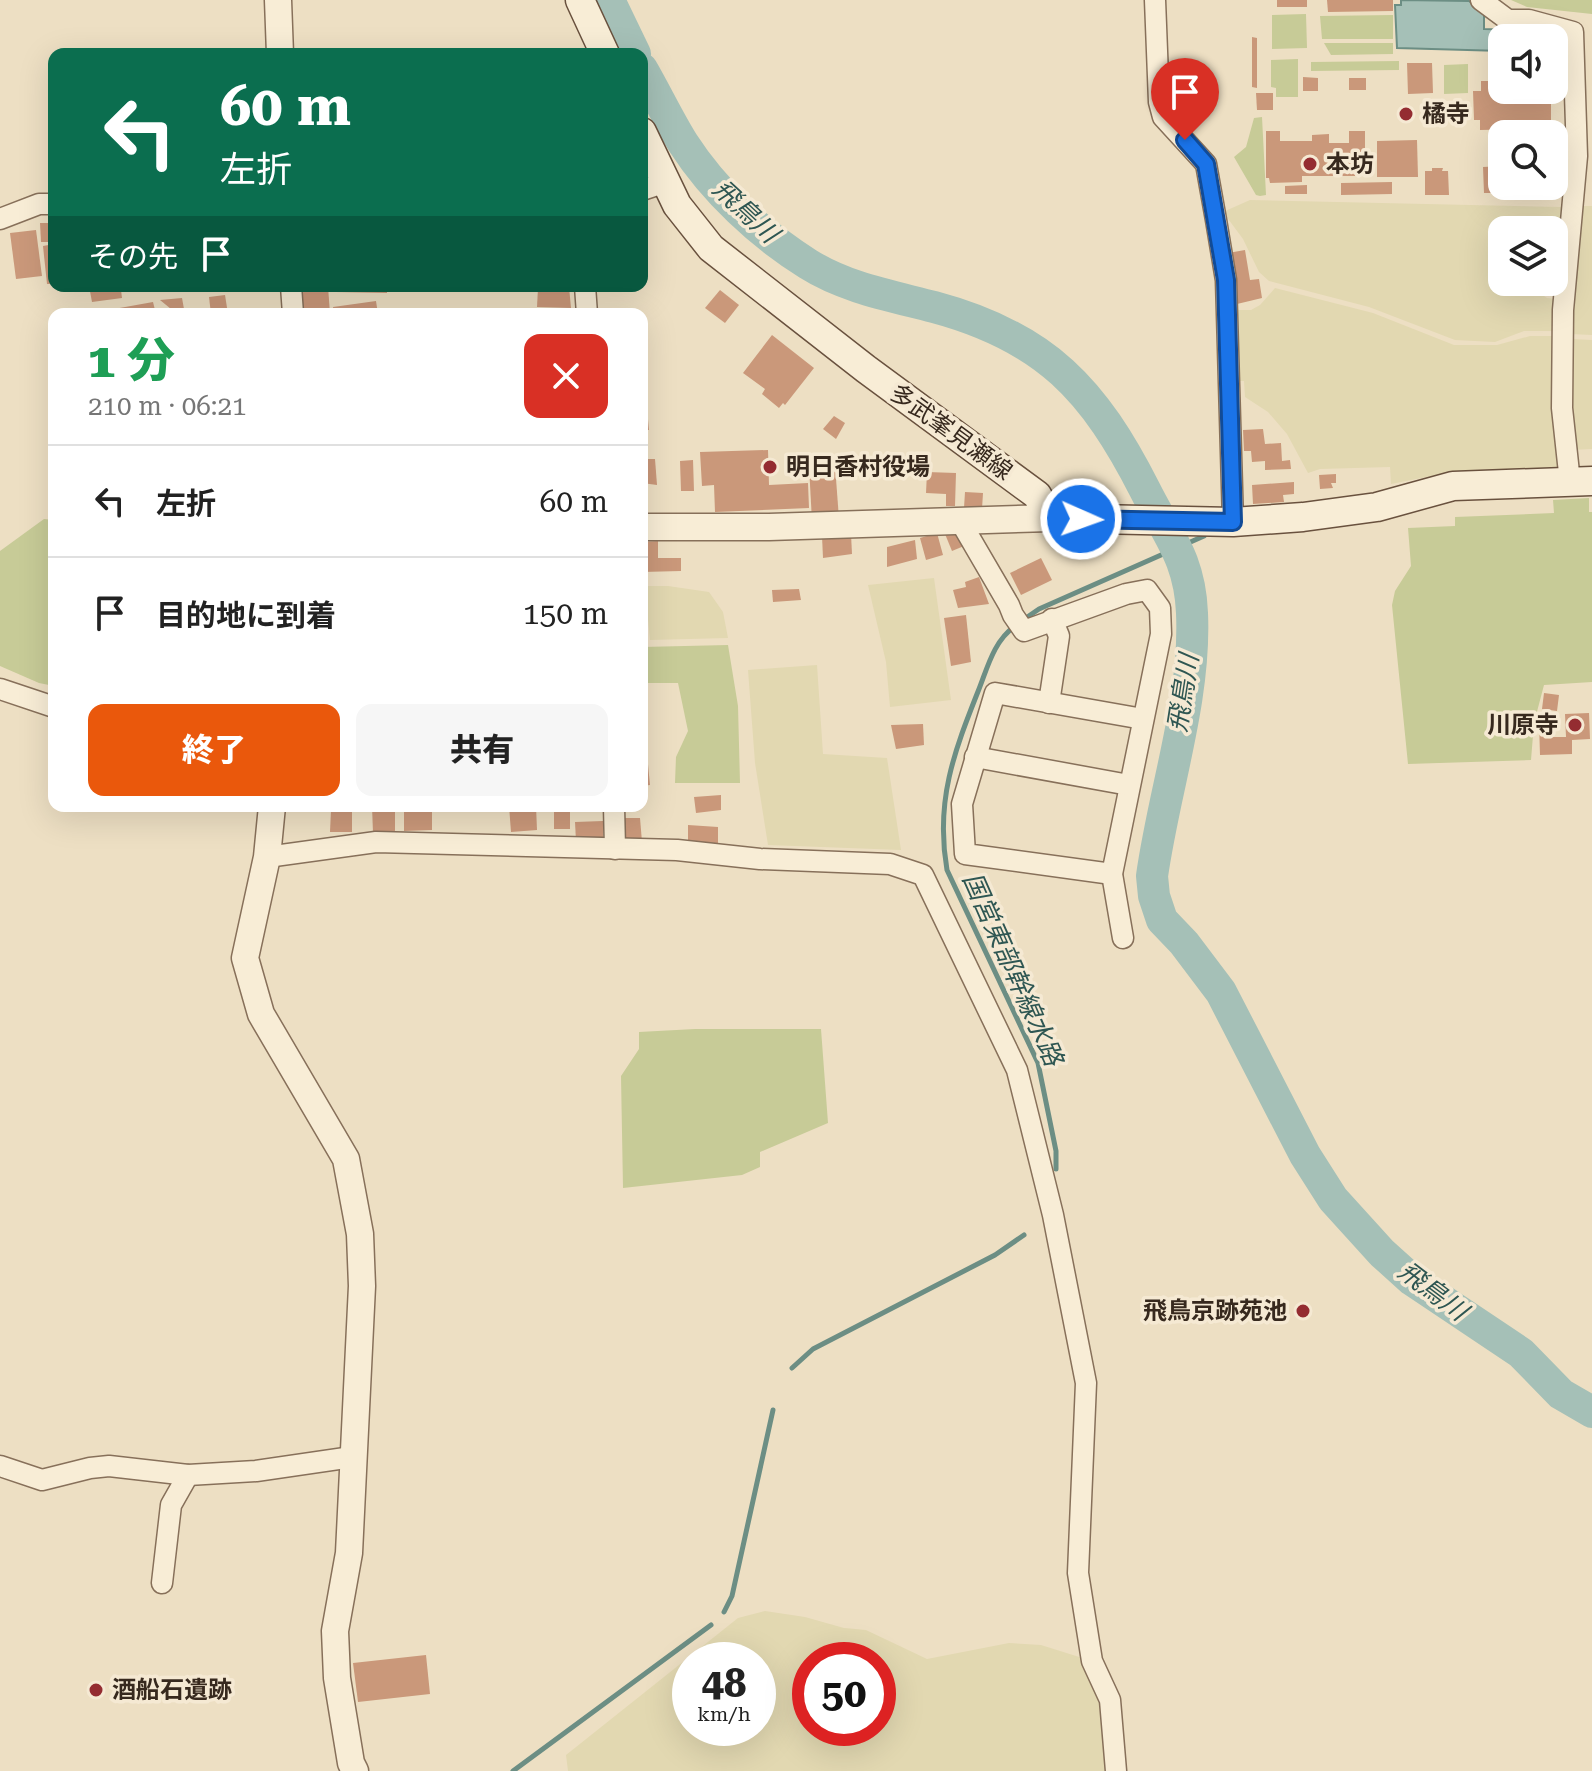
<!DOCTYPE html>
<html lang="ja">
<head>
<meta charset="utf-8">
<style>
  body { margin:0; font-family:"Roboto Serif","Noto Sans JP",serif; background:#f6f6f6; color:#222; height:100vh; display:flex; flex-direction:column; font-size:30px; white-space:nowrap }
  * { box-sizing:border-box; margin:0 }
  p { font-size:26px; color:#767676 }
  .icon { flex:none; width:44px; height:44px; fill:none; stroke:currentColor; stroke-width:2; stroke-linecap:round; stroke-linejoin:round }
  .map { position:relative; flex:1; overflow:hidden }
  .drawer { position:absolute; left:48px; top:308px; width:600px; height:504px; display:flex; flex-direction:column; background:#fff; border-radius:16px; box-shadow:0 8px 32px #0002 }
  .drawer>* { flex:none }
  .top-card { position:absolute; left:48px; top:48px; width:600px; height:244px; border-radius:16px; box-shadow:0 8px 32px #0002; background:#0b6e4f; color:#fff; overflow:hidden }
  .controls { position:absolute; left:1488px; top:24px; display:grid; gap:16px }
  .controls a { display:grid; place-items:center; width:80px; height:80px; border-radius:16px; background:#fff; box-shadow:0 8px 32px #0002; font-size:40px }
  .speed { position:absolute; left:672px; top:1642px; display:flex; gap:16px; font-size:40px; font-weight:700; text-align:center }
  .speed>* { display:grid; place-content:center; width:104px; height:104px; border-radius:50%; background:#fff; box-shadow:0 8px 32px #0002; line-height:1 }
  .speed small { font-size:20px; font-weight:400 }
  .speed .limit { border:12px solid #d22; background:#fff; color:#111 }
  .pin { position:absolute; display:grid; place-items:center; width:68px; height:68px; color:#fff; margin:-82px -34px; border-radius:50% 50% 50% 0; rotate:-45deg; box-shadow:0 0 8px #0007 }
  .pin .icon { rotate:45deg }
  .me { position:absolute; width:88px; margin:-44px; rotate:92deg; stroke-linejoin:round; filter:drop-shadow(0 0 6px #0008) }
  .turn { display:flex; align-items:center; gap:28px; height:168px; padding:0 40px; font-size:36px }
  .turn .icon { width:104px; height:104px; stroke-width:2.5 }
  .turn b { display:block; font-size:56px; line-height:68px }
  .then { display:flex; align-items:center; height:76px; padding:0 40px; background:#0003; gap:16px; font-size:30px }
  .round { display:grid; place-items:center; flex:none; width:84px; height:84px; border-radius:16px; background:#f6f6f6 }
  .headline { display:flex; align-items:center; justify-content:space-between; height:136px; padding:0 40px }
  h1 { font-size:48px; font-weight:800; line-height:60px; color:#1e9e55 }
  .button { display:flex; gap:16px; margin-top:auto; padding:16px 40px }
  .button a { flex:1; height:92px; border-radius:16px; background:#ea580c; color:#fff; font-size:32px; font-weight:800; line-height:92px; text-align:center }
  .button a+a { background:#f6f6f6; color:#222 }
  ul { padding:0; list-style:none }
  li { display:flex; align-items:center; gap:24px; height:112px; padding:0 40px; border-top:2px solid #e0e0e0 }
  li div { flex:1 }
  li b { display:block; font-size:30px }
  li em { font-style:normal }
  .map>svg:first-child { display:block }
  .farmland { fill:#e2d8b1; fill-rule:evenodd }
  .green { fill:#c7cb97 }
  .water { fill:#a5c0b7; stroke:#6c8e84; stroke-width:2 }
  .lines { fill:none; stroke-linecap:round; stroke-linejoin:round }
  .stream { stroke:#6c8e84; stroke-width:5 }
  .river { stroke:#a5c0b7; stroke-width:32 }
  .building { fill:#ca987a }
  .minor-casing { stroke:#87705a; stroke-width:23 }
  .tertiary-casing { stroke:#87705a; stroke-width:29 }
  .secondary-casing { stroke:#69513e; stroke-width:31 }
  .minor { stroke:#f8edd6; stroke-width:20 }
  .tertiary { stroke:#f8edd6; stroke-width:26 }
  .secondary { stroke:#f8edd6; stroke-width:28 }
  .route-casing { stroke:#114b97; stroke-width:20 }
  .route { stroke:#1a73e8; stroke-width:14 }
  .poi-dot { fill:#942c31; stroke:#f5e9d3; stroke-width:3 }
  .labels { text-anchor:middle; stroke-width:7; stroke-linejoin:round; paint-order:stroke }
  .poi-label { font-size:24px; font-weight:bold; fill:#37291e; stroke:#f5e9d3; text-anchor:start }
  .street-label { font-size:24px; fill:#37291e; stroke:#f5e9d3 }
  .water-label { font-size:26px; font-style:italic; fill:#2e5652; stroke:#f5e9d3 }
</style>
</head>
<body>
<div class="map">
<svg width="1592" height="1771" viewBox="0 0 1592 1771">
  <rect width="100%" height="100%" fill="#eddfc3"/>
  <!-- farmland -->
  <g class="farmland">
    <path d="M 1250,200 L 1561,207 L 1558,280 L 1554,280 L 1554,230 L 1502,230 L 1502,282 L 1545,282 L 1542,285 L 1541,294 L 1547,298 L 1556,299 L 1554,331 L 1524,331 L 1495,342 L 1455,340 L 1369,307 L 1269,281 L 1259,272 L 1243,239 L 1223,212 Z"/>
    <path d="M 1576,206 L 1592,206 L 1592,335 L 1570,334 Z"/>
    <path d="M 1275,288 L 1373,313 L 1454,345 L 1497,345 L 1530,336 L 1554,336 L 1553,422 L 1559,468 L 1452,472 L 1391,484 L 1390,467 L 1320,469 L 1308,473 L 1287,434 L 1268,412 L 1245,397 L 1244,381 L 1237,381 L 1236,310 L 1251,310 L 1260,305 Z"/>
    <path d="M 1571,339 L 1592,340 L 1592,449 L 1571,450 Z"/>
    <path d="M 934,578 L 951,700 L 890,707 L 886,662 L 868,585 Z"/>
    <path d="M 642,586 L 668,586 L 709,592 L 723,612 L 728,638 L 650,640 L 647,609 L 642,609 Z"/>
    <path d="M 817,665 L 823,754 L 887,758 L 901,850 L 768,845 L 755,763 L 748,670 Z"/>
    <path d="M 765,1611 L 805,1617 L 844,1628 L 866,1630 L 927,1659 L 1009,1643 L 1041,1645 L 1092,1661 L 1116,1771 L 568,1771 L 566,1755 L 738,1618 ZM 690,1660 L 758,1660 L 758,1728 L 690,1728 ZM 810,1660 L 878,1660 L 878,1728 L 810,1728 Z"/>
  </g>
  <!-- green -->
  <g class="green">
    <path d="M 1511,0 L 1592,0 L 1592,14 L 1527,7 Z"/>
    <path d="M 1306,14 L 1307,48 L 1272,49 L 1272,15 Z"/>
    <path d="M 1393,15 L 1393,39 L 1322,39 L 1320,16 Z"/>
    <path d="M 1393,43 L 1393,54 L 1331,55 L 1324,43 Z"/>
    <path d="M 1298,59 L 1298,97 L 1276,97 L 1276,88 L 1271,87 L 1271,60 Z"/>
    <path d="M 1399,61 L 1399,70 L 1311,71 L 1311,62 Z"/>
    <path d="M 1468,64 L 1468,93 L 1444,94 L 1444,65 Z"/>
    <path d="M 1262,117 L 1266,195 L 1260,196 L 1256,195 L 1234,157 L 1246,147 L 1254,118 Z"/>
    <path d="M 1589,498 L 1589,512 L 1592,512 L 1592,682 L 1544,685 L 1534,723 L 1531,760 L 1408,764 L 1392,605 L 1395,591 L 1411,566 L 1408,528 L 1455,526 L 1455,517 L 1554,513 L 1553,500 Z"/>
    <path d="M 44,519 L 54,520 L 54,686 L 39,683 L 0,666 L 0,551 Z"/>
    <path d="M 728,645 L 738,706 L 740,783 L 675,783 L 676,757 L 688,731 L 678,683 L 642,683 L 642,647 Z"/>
    <path d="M 695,1029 L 821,1029 L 828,1123 L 760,1152 L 760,1167 L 742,1175 L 623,1188 L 621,1076 L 639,1049 L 639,1032 Z"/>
  </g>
  <!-- water -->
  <path class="water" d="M 1401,0 L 1469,1 L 1484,13 L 1484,29 L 1543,30 L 1543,38 L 1502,38 L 1502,51 L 1397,48 L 1395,5 L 1401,5 Z"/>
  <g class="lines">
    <!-- stream -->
    <g class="stream">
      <path d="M 1023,620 L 1039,609 L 1204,536"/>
      <path d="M 1015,626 C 994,641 988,666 979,689 C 954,752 935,801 947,870 L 1038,1063 L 1056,1151 L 1056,1169"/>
      <path d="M 792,1368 L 813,1349 L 995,1255 L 1024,1235"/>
      <path d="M 724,1612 L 732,1596 L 773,1410"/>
      <path d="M 513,1771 L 711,1625"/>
    </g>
    <!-- river -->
    <g class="river">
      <path d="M 609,0 L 635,54"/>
      <path d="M 642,69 C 656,93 668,119 683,143 C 714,191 760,234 808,264 C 846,288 892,296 934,307 C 1046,337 1094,390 1145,490 C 1168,536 1190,559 1192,613 C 1196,700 1164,790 1152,876 L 1154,896 L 1162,920 L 1184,943 L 1221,992 L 1305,1155 L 1333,1199 L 1382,1253 L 1412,1280 L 1521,1353 L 1561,1394 L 1592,1412"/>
    </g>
  </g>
  <!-- building -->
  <g class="building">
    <rect x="1277" y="0" width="30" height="7"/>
    <path d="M 1327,0 L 1393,0 L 1393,11 L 1328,12 Z"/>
    <path d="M 1252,37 L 1257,38 L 1257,88 L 1252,87 Z"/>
    <path d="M 1407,63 L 1432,63 L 1433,93 L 1408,94 Z"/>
    <path d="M 1303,77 L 1318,78 L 1318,91 L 1303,91 Z"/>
    <rect x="1349" y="78" width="17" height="12"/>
    <path d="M 1481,81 L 1502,81 L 1502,90 L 1528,90 L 1528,95 L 1551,95 L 1551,120 L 1527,121 L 1528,129 L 1480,130 L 1480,120 L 1474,120 L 1473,91 L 1481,91 Z"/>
    <path d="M 1256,93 L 1273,93 L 1273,110 L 1257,110 Z"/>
    <path d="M 1266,131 L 1280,131 L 1280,141 L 1312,141 L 1312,135 L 1329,134 L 1329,143 L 1349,143 L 1349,131 L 1365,131 L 1365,152 L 1355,152 L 1355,176 L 1302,176 L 1302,182 L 1270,183 L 1269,178 L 1266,178 Z"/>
    <path d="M 1557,133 L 1572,133 L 1573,150 L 1557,151 Z"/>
    <path d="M 1417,140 L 1418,177 L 1377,177 L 1377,141 Z"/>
    <path d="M 1502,166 L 1502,186 L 1531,186 L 1531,193 L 1484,193 L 1483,167 Z"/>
    <path d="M 1432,168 L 1443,168 L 1442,171 L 1448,171 L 1449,195 L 1425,195 L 1425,171 L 1432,171 Z"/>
    <path d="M 1392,182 L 1392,194 L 1341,195 L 1341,183 Z"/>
    <path d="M 1307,185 L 1307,194 L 1285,194 L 1285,186 Z"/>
    <path d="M 40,223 L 54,223 L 54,242 L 41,242 Z"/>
    <path d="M 36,230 L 42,276 L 16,279 L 10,233 Z"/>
    <path d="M 54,244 L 54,284 L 47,284 L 43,246 Z"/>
    <path d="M 1245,250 L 1250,280 L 1259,279 L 1262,298 L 1237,304 L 1228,253 Z"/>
    <path d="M 89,286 L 135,286 L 135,288 L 121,290 L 122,298 L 92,302 Z"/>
    <path d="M 296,286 L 328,286 L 330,314 L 297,314 Z"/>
    <path d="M 336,286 L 387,286 L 387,293 L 336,292 Z"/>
    <path d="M 569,287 L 571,308 L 537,307 L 538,288 Z"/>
    <path d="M 720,290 L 739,305 L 725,323 L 705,308 Z"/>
    <path d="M 225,295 L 228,314 L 211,314 L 209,297 Z"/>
    <path d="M 182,298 L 184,309 L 193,308 L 193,314 L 171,314 L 171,309 L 160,300 Z"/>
    <path d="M 376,301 L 378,314 L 334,314 L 333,307 Z"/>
    <path d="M 153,302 L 156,314 L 114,314 L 114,309 Z"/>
    <path d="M 772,335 L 814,368 L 785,405 L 783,403 L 779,408 L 762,394 L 765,389 L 743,373 Z"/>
    <path d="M 642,399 L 646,399 L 649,430 L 642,430 Z"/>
    <path d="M 834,416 L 845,423 L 836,439 L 823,429 Z"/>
    <path d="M 1263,429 L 1265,444 L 1281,443 L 1282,461 L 1290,460 L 1291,469 L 1265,470 L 1265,461 L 1252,462 L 1251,451 L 1244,451 L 1243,430 Z"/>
    <path d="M 768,450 L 769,485 L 808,483 L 809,508 L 715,512 L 714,485 L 702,486 L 700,452 Z"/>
    <path d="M 642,459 L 655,459 L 657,485 L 642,483 Z"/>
    <path d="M 693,460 L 694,491 L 681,491 L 680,461 Z"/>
    <path d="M 835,465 L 839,519 L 812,521 L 809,466 Z"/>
    <path d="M 927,472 L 956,473 L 955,506 L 946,506 L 946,494 L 926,493 Z"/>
    <path d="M 1336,474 L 1336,483 L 1331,483 L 1333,488 L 1320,489 L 1319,475 Z"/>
    <path d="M 1294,482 L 1294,494 L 1283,495 L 1284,502 L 1253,504 L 1252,485 Z"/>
    <path d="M 965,492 L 983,493 L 982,509 L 964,508 Z"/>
    <path d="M 957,529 L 964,546 L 952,551 L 945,534 Z"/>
    <path d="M 937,533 L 943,555 L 926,560 L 920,538 Z"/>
    <path d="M 851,534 L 852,554 L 823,558 L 822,536 Z"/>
    <path d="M 915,540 L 917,559 L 887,567 L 887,547 Z"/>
    <path d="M 658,541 L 658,558 L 681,558 L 681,571 L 642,572 L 642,542 Z"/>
    <path d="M 1041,558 L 1052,580 L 1021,595 L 1010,573 Z"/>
    <path d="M 979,577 L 989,604 L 958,608 L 953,590 L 966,587 L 965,582 Z"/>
    <path d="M 799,589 L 801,600 L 773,602 L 772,590 Z"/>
    <path d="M 966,615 L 971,662 L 951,666 L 944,618 Z"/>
    <path d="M 1544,693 L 1559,695 L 1557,711 L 1542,709 Z"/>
    <path d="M 1589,713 L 1590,739 L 1572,740 L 1572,754 L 1540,755 L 1539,722 L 1548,722 L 1548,737 L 1566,737 L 1565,714 Z"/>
    <path d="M 923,724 L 924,745 L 896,749 L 891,725 Z"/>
    <path d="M 642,754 L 647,754 L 650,785 L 642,786 Z"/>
    <path d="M 721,795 L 721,810 L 696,813 L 694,797 Z"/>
    <path d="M 372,806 L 395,806 L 395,832 L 373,833 Z"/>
    <path d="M 509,806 L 536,806 L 537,830 L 511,832 Z"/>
    <rect x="554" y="806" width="16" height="23"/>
    <path d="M 331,810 L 352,810 L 352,832 L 330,832 Z"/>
    <path d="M 432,810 L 432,830 L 404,831 L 404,811 Z"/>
    <path d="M 623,818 L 640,818 L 642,842 L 622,841 Z"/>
    <path d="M 603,821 L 603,841 L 576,841 L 575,822 Z"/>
    <path d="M 688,825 L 718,827 L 718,845 L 688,844 Z"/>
    <path d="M 426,1655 L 430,1694 L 358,1702 L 353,1663 Z"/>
  </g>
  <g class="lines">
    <defs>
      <g id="minor">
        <path d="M 1155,0 L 1159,102 L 1163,117 L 1206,164 L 1216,220 L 1226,280 L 1233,522"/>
        <path d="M 1481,0 L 1508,20 L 1529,20 L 1573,32 L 1577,156 L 1563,310 L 1562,408 L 1570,482"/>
        <path d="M 642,190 L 666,182"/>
        <path d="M 0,219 L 39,204 L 54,204"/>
        <path d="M 291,286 L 293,314"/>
        <path d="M 585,286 L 587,314"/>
        <path d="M 960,521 L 1009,605 L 1013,615 L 1024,631 L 1126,594 L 1147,590 L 1160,608 L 1161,634 L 1112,874 L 1123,938"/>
        <path d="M 0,689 L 54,707"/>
        <path d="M 1049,703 L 1059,636 L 1052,619"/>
        <path d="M 975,757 L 1129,785"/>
        <path d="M 614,806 L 615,849"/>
        <path d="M 267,857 L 376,842 L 677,850 L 760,859 L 890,864 L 923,875 L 1017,1070 L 1053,1215 L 1086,1383 L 1078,1573 L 1092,1661 L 1110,1700 L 1116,1771"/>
        <path d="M 1112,874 L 965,854 L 962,804 L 995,693 L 1143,719"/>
        <path d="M 0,1466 L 42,1480 L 90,1468 L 109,1466 L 188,1475 L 256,1471 L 352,1457"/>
        <path d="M 162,1583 L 171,1505 L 188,1475"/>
      </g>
      <g id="tertiary">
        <path d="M 278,0 L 280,54"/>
        <path d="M 642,527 L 769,527 L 1050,518"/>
        <path d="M 272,806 L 267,857 L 245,958 L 261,1014 L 346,1159 L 360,1234 L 362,1286 L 349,1553 L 335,1631 L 337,1678 L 351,1763 L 355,1771"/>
      </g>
      <g id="secondary">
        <path d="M 580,0 L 605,54"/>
        <path d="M 642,132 L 677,205 L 711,248 L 866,369 L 1037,495 L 1050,518 L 1233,522 L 1303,517 L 1377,507 L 1453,486 L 1592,481"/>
      </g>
    </defs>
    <!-- minor casing -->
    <use href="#minor" class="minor-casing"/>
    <!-- tertiary casing -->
    <use href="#tertiary" class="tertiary-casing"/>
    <!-- secondary casing -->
    <use href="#secondary" class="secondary-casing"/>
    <!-- minor -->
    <use href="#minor" class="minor"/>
    <!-- tertiary -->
    <use href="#tertiary" class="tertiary"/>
    <!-- secondary -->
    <use href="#secondary" class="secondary"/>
  </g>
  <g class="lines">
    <defs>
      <path id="route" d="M 1081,519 L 1233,522 L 1226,280 L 1206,164 L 1185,140"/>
    </defs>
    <!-- route casing -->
    <use href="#route" class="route-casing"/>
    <!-- route -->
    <use href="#route" class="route"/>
  </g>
  <!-- markers -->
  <g class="poi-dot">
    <circle cx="1406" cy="114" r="8"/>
    <circle cx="1310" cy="164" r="8"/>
    <circle cx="770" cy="467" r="8"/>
    <circle cx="1575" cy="725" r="8"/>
    <circle cx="1303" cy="1311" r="8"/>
    <circle cx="96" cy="1690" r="8"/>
  </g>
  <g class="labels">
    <!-- poi labels -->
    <g class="poi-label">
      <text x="1422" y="122">橘寺</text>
      <text x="1326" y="172">本坊</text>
      <text x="786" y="475">明日香村役場</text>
      <text x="1559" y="733" text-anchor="end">川原寺</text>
      <text x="1287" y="1319" text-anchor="end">飛鳥京跡苑池</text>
      <text x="112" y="1698">酒船石遺跡</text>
    </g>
    <!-- street labels -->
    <g class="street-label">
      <text transform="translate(951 432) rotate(36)" y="8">多武峯見瀬線</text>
    </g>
    <!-- water labels -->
    <g class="water-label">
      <text transform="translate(746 211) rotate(43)" y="9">飛鳥川</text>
      <text transform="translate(1183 693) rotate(-81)" y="9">飛鳥川</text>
      <text transform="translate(1013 969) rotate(66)" y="9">国営東部幹線水路</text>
      <text transform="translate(1433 1291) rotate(37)" y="9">飛鳥川</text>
    </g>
  </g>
</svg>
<div class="controls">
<a><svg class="icon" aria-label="sound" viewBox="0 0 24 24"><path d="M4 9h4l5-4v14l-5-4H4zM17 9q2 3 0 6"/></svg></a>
<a><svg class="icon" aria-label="search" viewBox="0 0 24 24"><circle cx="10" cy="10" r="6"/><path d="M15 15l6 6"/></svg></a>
<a><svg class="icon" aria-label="layers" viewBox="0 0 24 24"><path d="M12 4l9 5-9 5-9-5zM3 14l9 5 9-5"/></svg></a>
</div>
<div class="speed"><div>48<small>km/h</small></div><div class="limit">50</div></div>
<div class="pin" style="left:1185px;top:140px;background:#d93025"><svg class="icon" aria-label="arrive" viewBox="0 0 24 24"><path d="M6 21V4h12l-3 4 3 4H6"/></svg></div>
<svg class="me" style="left:1081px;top:519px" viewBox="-20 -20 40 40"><circle r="17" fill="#1a73e8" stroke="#fff" stroke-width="3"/><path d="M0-11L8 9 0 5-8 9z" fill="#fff"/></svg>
<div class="top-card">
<div class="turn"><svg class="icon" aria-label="left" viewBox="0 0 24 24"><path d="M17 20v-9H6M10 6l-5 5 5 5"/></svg><div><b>60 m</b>左折</div></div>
<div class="then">その先<svg class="icon" aria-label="arrive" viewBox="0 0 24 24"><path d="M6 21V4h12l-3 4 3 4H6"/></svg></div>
</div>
<section class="drawer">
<div class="headline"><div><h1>1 分</h1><p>210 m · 06:21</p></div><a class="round" style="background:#d93025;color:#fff"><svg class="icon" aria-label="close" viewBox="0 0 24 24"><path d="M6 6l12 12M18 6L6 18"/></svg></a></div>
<ul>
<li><svg class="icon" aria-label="left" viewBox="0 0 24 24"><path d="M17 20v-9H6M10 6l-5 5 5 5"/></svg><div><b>左折</b></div><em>60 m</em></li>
<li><svg class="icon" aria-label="arrive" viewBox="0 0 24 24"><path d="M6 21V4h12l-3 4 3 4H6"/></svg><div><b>目的地に到着</b></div><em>150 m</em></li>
</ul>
<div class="button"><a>終了</a><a>共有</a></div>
</section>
</div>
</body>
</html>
